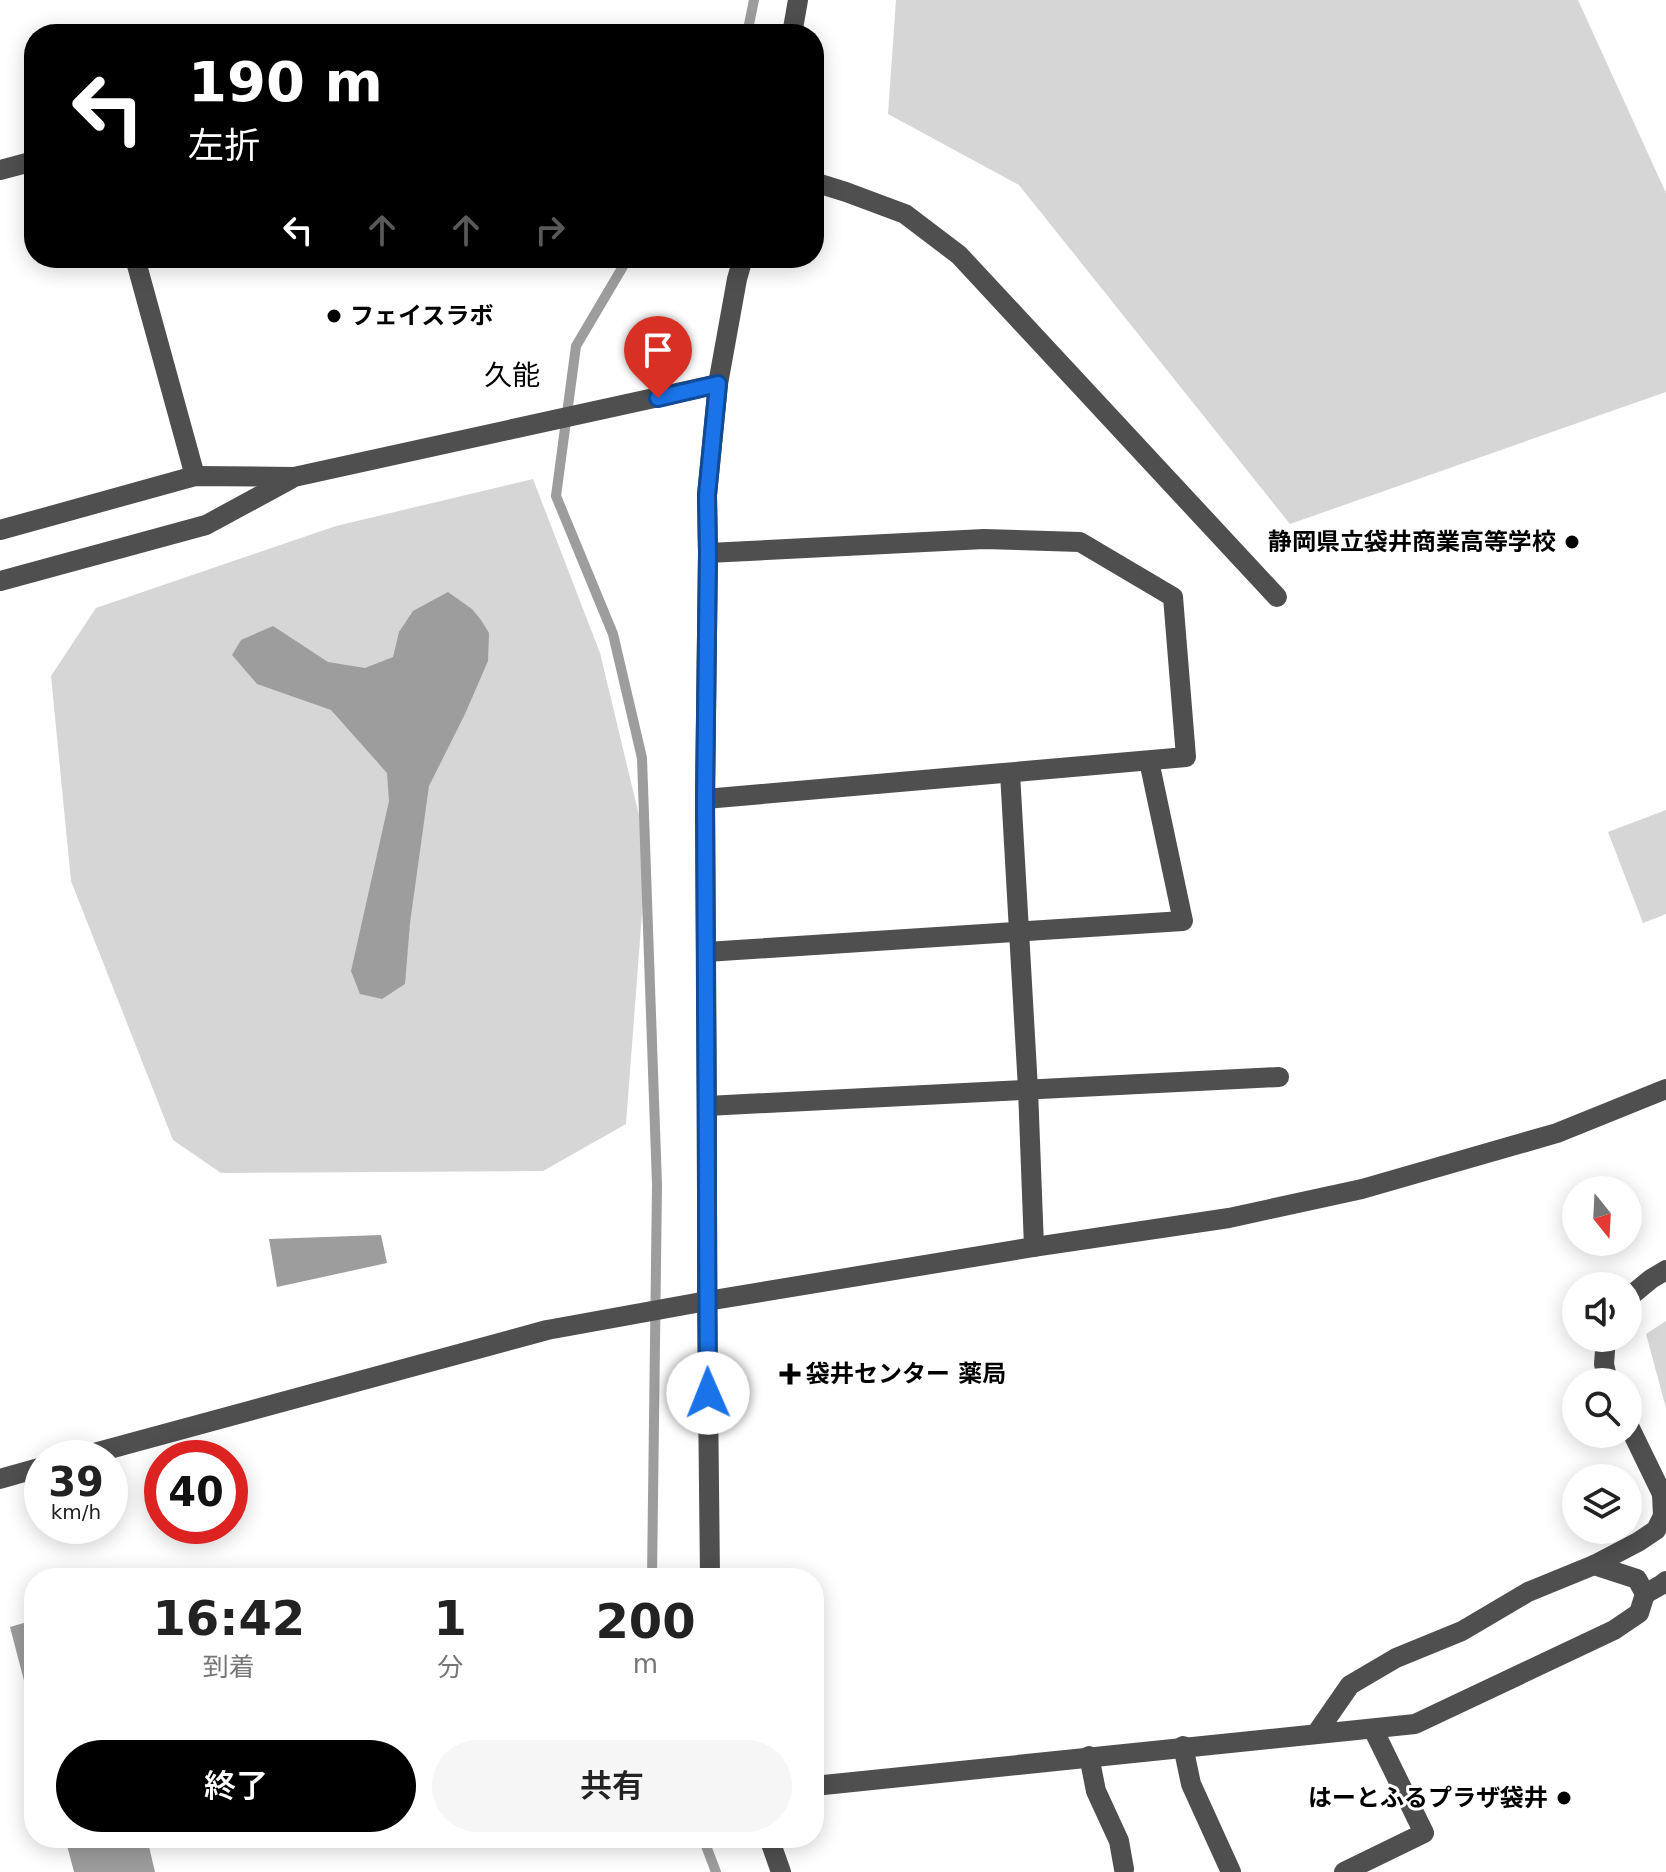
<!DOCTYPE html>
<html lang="ja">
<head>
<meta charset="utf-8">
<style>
  body { margin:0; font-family:"DejaVu Sans","Noto Sans JP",sans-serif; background:#f6f6f6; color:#222; height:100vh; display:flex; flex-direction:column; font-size:30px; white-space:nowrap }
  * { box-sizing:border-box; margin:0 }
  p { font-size:26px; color:#767676 }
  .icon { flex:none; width:44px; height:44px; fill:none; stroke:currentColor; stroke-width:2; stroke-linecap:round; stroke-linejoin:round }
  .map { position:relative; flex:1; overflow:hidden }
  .panel { position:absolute; left:24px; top:1568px; width:800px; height:280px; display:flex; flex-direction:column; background:#fff; border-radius:32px; box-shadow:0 4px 20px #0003 }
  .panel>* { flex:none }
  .guide { position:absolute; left:24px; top:24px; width:800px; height:244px; border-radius:32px; box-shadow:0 4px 20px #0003; background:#000; color:#fff; overflow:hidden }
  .needle { width:52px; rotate:162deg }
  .controls { position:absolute; left:1562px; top:1176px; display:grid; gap:16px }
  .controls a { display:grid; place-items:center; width:80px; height:80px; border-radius:50%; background:#fff; box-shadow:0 4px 20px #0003; font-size:40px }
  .speed { position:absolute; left:24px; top:1440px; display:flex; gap:16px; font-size:40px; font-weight:700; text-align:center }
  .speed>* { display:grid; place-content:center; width:104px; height:104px; border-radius:50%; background:#fff; box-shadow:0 4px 20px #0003; line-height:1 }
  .speed small { font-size:20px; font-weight:400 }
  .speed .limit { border:12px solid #d22; background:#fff; color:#111 }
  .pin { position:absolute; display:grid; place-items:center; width:68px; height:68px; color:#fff; margin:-82px -34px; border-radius:50% 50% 50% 0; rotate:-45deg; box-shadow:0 0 8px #0007 }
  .pin .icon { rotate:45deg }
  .me { position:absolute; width:88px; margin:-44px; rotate:359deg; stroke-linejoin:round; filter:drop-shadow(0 0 6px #0008) }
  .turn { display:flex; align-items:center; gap:28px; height:168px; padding:0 32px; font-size:36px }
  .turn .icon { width:104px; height:104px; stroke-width:2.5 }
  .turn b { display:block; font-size:56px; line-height:68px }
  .lanes { display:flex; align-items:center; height:76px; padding:0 32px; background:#0003; justify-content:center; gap:40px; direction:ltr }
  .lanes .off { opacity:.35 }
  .eta { display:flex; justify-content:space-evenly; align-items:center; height:136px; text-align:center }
  .eta b { font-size:48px; font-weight:600; line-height:56px }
  .cta { display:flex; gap:16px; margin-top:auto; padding:16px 32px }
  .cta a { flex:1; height:92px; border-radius:48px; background:#000; color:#fff; font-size:32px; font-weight:600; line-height:92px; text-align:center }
  .cta a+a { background:#f6f6f6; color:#222 }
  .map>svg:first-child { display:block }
  .green { fill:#d6d6d6 }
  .water { fill:#9d9d9d }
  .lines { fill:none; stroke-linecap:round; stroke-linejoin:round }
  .stream { stroke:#9d9d9d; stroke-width:10 }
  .minor { stroke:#4f4f4f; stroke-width:20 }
  .route-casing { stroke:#114b97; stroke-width:20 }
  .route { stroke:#1a73e8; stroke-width:14 }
  .poi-dot { fill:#000; stroke:#fff; stroke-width:3 }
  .labels { text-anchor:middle; stroke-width:6; stroke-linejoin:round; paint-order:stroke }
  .poi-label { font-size:24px; font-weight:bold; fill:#000; stroke:#fff; text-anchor:start }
  .quarter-label { font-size:28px; fill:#000; stroke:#fff }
</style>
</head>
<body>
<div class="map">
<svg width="1666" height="1872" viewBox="0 0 1666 1872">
  <rect width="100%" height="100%" fill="#fff"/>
  <!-- green -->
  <g class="green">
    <path d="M 896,0 L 1578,0 L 1666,193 L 1666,392 L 1290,524 L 1019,185 L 888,114 Z"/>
    <path d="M 533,479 L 600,653 L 643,832 L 645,874 L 626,1124 L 543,1171 L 221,1173 L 173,1140 L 71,881 L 51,676 L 96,608 L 336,526 Z"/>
    <path d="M 1666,810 L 1666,914 L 1643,923 L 1608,832 Z"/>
    <path d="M 1666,1321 L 1666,1408 L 1646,1334 Z"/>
  </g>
  <!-- water -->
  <g class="water">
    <path d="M 448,592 L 472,609 L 481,620 L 489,633 L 488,661 L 465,714 L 429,786 L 410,923 L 405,984 L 382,999 L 360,994 L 351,971 L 389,801 L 387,773 L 331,710 L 257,684 L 232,655 L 241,640 L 273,626 L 328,662 L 365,668 L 393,657 L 399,632 L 413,611 Z"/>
    <path d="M 381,1235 L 387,1263 L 277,1287 L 269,1239 Z"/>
    <path d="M 34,1620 L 34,1719 L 10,1627 Z"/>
    <path d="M 65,1838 L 147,1838 L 155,1872 L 74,1872 Z"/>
  </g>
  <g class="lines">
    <!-- stream -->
    <g class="stream">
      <path d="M 747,34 L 754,0"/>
      <path d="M 628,258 L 576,346 L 556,496 L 613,634 L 642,758 L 657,1185 L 652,1578"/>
      <path d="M 703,1838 L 716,1872"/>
    </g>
    <!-- minor -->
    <g class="minor">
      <path d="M 792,34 L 798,0"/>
      <path d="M 0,170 L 34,161"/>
      <path d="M 814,182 L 846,192 L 905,214 L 959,255 L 1277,597"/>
      <path d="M 135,258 L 195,476"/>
      <path d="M 0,530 L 195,476 L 294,477 L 718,384"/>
      <path d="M 0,581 L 206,525 L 291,479"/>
      <path d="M 1010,773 L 1028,1089 L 1034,1247"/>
      <path d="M 705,799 L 1186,757 L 1173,597 L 1080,542 L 984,539 L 708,553"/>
      <path d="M 706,952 L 1183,921 L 1149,761"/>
      <path d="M 707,1106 L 1279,1077"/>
      <path d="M 1628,1298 L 1651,1279 L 1666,1270"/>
      <path d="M 1606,1338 L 1604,1364 L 1608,1382"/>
      <path d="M 1628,1424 L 1662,1494 L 1666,1499"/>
      <path d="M 76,1458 L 547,1330 L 707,1301 L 1034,1247 L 1229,1218 L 1362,1189 L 1557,1133 L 1666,1089"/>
      <path d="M 0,1479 L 42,1467"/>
      <path d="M 710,1578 L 707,1301 L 707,1106 L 705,799 L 708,553 L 707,495 L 718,384 L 737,279 L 743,258"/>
      <path d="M 1645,1594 L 1661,1585 L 1666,1581"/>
      <path d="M 1316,1734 L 1350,1685 L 1396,1658 L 1462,1631 L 1528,1592 L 1594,1565 L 1638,1542 L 1656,1530 L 1663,1516 L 1662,1494"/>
      <path d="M 1183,1746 L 1191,1784 L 1231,1872"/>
      <path d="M 1089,1756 L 1096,1791 L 1119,1841 L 1124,1869"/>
      <path d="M 814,1786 L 1415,1724 L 1614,1630 L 1639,1613 L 1645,1594 L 1637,1579 L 1594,1565"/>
      <path d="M 769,1838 L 781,1872"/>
      <path d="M 1344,1872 L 1424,1833 L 1373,1729"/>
    </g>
  </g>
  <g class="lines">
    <defs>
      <path id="route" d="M 658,398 L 718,384 L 707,495 L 708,553 L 705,799 L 708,1393"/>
    </defs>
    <!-- route casing -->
    <use href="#route" class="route-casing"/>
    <!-- route -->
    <use href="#route" class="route"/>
  </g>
  <!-- markers -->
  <g class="poi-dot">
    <circle cx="334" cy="316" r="8"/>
    <circle cx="1572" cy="542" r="8"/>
    <path d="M786 1362h8v8h8v8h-8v8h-8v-8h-8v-8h8z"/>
    <circle cx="1564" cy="1798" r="8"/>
  </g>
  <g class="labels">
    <!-- poi labels -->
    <g class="poi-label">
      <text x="350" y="324">フェイスラボ</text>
      <text x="1556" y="550" text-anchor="end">静岡県立袋井商業高等学校</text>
      <text x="806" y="1382">袋井センター 薬局</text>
      <text x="1548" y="1806" text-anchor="end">はーとふるプラザ袋井</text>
    </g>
    <!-- quarter labels -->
    <g class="quarter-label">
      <text x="512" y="385">久能</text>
    </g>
  </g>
</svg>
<div class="controls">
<a><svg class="needle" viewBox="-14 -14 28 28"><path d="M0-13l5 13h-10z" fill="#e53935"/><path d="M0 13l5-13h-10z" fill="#767676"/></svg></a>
<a><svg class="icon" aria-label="sound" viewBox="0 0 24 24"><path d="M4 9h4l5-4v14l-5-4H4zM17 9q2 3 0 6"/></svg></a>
<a><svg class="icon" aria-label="search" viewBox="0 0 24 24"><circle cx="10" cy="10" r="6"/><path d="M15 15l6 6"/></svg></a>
<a><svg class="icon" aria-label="layers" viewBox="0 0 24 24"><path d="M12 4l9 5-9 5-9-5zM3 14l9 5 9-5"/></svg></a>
</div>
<div class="speed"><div>39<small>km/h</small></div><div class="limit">40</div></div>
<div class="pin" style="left:658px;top:398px;background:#d93025"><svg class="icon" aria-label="arrive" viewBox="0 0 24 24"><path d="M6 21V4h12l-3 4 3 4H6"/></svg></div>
<svg class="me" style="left:708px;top:1393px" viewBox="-20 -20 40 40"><circle r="19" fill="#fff"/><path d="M0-13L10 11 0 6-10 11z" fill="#1a73e8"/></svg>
<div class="guide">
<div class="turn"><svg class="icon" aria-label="left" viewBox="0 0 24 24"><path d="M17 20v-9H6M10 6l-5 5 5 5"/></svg><div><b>190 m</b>左折</div></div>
<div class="lanes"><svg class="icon" aria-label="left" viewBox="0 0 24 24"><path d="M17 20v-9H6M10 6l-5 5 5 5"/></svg><svg class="icon off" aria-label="ahead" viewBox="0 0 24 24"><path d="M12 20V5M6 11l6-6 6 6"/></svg><svg class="icon off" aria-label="ahead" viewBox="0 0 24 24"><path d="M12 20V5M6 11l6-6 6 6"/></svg><svg class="icon off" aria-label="right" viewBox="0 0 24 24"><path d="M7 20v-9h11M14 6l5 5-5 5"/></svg></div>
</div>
<section class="panel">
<div class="eta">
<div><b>16:42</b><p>到着</p></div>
<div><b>1</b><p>分</p></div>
<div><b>200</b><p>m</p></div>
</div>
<div class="cta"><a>終了</a><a>共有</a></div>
</section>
</div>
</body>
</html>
